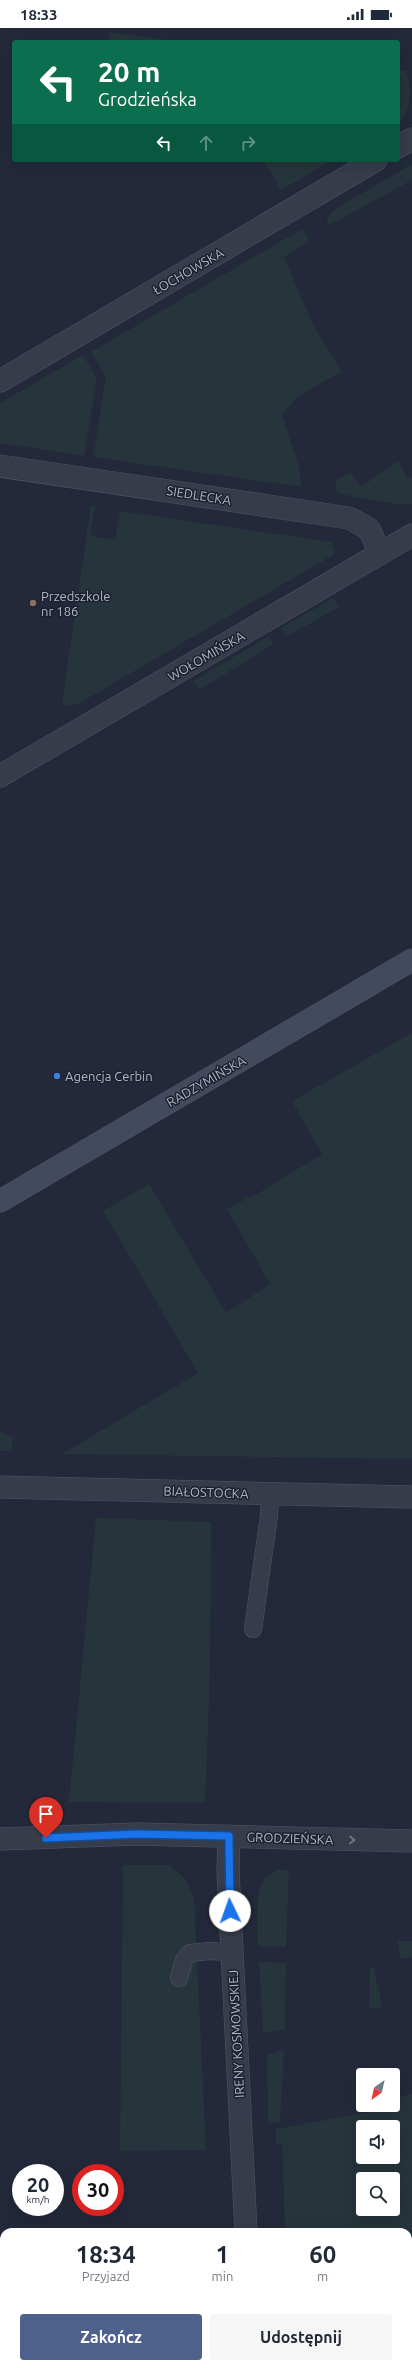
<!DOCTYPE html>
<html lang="pl">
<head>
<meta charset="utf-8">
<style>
  body { margin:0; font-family:Ubuntu,sans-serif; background:#f6f6f7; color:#1f2937; height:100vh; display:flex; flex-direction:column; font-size:15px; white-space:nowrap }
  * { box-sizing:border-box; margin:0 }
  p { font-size:13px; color:#747a83 }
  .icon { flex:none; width:22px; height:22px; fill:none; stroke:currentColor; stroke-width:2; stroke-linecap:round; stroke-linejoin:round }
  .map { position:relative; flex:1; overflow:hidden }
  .side { position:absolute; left:0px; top:2200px; width:412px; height:140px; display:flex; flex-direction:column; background:#fff; border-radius:12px 12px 0 0; box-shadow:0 4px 16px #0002 }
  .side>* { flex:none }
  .top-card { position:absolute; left:12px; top:12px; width:388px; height:122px; border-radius:4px; box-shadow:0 4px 16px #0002; background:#0b6e4f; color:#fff; overflow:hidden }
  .needle { width:26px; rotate:213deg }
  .controls { position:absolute; left:356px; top:2040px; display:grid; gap:8px }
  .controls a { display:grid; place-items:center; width:44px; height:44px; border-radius:4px; background:#fff; box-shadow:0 4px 16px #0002; font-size:20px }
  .speed { position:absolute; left:12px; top:2136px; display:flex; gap:8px; font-size:20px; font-weight:700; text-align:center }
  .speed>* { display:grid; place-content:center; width:52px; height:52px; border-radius:50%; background:#fff; box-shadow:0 4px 16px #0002; line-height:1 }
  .speed small { font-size:10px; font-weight:400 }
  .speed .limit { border:6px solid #d22; background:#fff; color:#111 }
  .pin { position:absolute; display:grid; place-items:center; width:34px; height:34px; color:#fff; margin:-41px -17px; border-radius:50% 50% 50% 0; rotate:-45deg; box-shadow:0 0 4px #0007 }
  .pin .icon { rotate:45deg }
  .me { position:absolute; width:44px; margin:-22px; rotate:357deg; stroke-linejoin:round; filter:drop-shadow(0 0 3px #0008) }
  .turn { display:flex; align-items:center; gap:14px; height:84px; padding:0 20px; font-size:18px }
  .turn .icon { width:52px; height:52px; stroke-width:2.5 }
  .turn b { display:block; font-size:28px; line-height:34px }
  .lanes { display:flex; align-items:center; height:38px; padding:0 20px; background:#0003; justify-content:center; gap:20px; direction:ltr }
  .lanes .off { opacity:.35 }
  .eta { display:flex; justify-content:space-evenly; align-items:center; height:68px; text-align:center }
  .eta b { font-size:24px; font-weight:700; line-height:28px }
  .primary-button { display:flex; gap:8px; margin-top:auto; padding:8px 20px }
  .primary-button a { flex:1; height:46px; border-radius:4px; background:#4e608c; color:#fff; font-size:16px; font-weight:700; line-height:46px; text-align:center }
  .primary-button a+a { background:#f6f6f7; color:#1f2937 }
  .status { display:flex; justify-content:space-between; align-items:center; height:28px; padding:0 20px; background:#fff; direction:ltr }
  .status svg { height:11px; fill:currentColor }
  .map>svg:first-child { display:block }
  .green { fill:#25353b; fill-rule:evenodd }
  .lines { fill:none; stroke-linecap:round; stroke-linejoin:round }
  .lane-casing { stroke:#515765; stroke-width:18 }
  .street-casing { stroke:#515765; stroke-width:23 }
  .secondary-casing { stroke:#515765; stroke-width:23 }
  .lane { stroke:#363c4a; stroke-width:17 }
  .street { stroke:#363c4a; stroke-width:22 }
  .secondary { stroke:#444a5d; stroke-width:22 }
  .oneway { stroke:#7a808e }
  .route-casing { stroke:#114b97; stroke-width:10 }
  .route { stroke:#1a73e8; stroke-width:7 }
  .education-dot { fill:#8d6e63; stroke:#1c212f; stroke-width:1.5 }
  .shop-dot { fill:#3f7fe0; stroke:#1c212f; stroke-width:1.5 }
  .labels { text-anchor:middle; stroke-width:3; stroke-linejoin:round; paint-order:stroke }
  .street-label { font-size:13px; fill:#b1b7c6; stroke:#1c212f }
  .poi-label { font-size:13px; fill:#b1b7c6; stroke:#1c212f; text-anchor:start }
</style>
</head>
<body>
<div class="status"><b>18:33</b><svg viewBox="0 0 49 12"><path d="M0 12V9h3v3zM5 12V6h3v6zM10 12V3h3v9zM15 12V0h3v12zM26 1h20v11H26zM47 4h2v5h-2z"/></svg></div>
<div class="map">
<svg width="412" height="2340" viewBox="0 0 412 2340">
  <rect width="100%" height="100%" fill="#23293a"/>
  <!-- green -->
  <g class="green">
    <path d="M 110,4 L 178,14 L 109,14 Z"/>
    <path d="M 398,42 L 406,43 C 412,60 412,83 398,95 Z"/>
    <path d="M 263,132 L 333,132 L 281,162 Z"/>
    <path d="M 412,136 L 412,152 L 328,198 L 327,190 L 337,180 Z"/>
    <path d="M 302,201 L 308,209 L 308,214 L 284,229 L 314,299 L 342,343 L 297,369 L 282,387 L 300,442 L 301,459 L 93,429 L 106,349 L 91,324 Z"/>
    <path d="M 83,327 L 97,351 L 84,428 L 0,415 L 0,375 Z"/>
    <path d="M 398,433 L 408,451 L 412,449 L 412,476 L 398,476 L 339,466 L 335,461 L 336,452 L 350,444 L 361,459 Z"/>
    <path d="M 91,477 L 95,478 L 90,508 L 115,512 L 120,483 L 331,514 L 335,523 L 333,527 L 78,676 L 69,678 L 62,675 Z"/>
    <path d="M 333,570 L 339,579 L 286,609 L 281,600 Z"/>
    <path d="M 269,608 L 274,616 L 199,662 L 193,653 Z"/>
    <path d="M 412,1005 L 412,1431 L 62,1426 L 198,1345 L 103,1183 L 149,1156 L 226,1285 L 270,1256 L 227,1181 L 251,1168 L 252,1169 L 322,1126 L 292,1073 Z"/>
    <path d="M 0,1404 L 14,1409 L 11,1423 L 0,1423 Z"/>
    <path d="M 96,1490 L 211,1494 L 210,1643 L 205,1775 L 69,1774 Z"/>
    <path d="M 123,1837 L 170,1837 L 186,1852 L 194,1870 L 206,2122 L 120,2123 Z"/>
    <path d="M 279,1842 L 289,1842 L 286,1919 L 258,1918 C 258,1902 255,1869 262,1855 C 265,1849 273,1844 279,1842 Z"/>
    <path d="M 397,1913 L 412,1913 L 412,1929 L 401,1931 Z"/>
    <path d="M 259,1933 L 286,1935 L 285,2001 L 263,2005 Z"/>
    <path d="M 370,1939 L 374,1940 L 382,1979 L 369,1981 Z"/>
    <path d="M 284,2022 L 280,2094 L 268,2095 L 267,2027 Z"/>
    <path d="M 412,2066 L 412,2295 L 408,2296 L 408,2204 L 285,2204 L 282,2115 L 276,2116 L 276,2101 L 387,2081 L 386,2077 L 393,2077 L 393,2070 ZM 363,2099 L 393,2099 L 393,2129 L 363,2129 ZM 363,2151 L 393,2151 L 393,2181 L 363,2181 Z"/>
  </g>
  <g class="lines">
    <defs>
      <g id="lane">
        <path d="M 253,1601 L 269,1488 L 270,1466"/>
        <path d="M 179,1950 L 184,1932 L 190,1925 L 209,1923 L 232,1924"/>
        <path d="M 408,2307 L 412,2305"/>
        <path d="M 371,2336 L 376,2340"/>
      </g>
      <g id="street">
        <path d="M 398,119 L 412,111"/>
        <path d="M 0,353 L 376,132"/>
        <path d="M 0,438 L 349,490 L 369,501 L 380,525"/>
        <path d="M 0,748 L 412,507"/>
        <path d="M 0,1459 L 412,1469"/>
        <path d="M 229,1808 L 228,1843 L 246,2204"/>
        <path d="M 0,1811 L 137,1806 L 412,1813"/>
        <path d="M 255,2336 L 255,2340"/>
      </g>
      <path id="secondary" d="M 0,1173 L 412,932"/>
    </defs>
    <!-- lane casing -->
    <use href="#lane" class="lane-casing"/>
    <!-- street casing -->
    <use href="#street" class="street-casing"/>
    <!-- secondary casing -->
    <use href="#secondary" class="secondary-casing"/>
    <!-- lane -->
    <use href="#lane" class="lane"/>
    <!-- street -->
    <use href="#street" class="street"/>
    <!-- secondary -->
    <use href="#secondary" class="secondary"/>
  </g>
  <!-- one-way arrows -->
  <defs><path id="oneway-chevron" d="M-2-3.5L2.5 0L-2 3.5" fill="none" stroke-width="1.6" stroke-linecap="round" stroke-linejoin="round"/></defs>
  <use class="oneway" href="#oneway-chevron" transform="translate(352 1812) rotate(2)"/>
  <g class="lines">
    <defs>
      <path id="route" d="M 46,1810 L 137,1806 L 229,1808 L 230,1883"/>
    </defs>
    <!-- route casing -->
    <use href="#route" class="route-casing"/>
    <!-- route -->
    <use href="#route" class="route"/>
  </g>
  <!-- markers -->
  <circle class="education-dot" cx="33" cy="575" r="4"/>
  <circle class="shop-dot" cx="57" cy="1048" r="4"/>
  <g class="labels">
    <!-- street labels -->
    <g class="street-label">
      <text transform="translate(188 243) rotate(-30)" y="5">ŁOCHOWSKA</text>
      <text transform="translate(199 467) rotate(9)" y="5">SIEDLECKA</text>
      <text transform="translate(206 628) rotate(-30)" y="5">WOŁOMIŃSKA</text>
      <text transform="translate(206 1053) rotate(-30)" y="5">RADZYMIŃSKA</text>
      <text transform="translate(206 1464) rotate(2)" y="5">BIAŁOSTOCKA</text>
      <text transform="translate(290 1810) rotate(2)" y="5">GRODZIEŃSKA</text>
      <text transform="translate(236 2006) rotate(-93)" y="5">IRENY KOSMOWSKIEJ</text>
    </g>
    <!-- poi labels -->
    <g class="poi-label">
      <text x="41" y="573">Przedszkole<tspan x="41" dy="15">nr 186</tspan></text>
      <text x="65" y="1053">Agencja Cerbin</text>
    </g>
  </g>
</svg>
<div class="controls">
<a><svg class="needle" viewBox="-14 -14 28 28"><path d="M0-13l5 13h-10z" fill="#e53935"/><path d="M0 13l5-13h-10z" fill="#747a83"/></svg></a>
<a><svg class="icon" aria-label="sound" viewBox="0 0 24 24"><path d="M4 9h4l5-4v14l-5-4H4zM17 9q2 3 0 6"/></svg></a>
<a><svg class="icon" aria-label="search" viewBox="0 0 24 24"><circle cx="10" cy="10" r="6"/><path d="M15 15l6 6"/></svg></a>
</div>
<div class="speed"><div>20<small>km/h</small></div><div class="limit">30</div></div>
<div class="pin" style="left:46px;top:1810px;background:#d93025"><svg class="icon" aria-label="arrive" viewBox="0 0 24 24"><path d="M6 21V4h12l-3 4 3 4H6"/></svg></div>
<svg class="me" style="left:230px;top:1883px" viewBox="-20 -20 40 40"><circle r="19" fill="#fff"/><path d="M0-13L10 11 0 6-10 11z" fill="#1a73e8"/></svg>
<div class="top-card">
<div class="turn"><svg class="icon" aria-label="left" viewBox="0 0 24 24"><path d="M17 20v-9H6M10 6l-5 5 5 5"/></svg><div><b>20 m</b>Grodzieńska</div></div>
<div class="lanes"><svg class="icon" aria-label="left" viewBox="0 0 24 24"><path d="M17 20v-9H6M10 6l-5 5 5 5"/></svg><svg class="icon off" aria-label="ahead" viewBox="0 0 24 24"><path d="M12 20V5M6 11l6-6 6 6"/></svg><svg class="icon off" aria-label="right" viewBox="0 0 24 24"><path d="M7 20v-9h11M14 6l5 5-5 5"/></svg></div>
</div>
<section class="side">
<div class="eta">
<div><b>18:34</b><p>Przyjazd</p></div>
<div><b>1</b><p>min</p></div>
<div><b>60</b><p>m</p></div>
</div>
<div class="primary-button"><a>Zakończ</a><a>Udostępnij</a></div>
</section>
</div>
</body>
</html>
